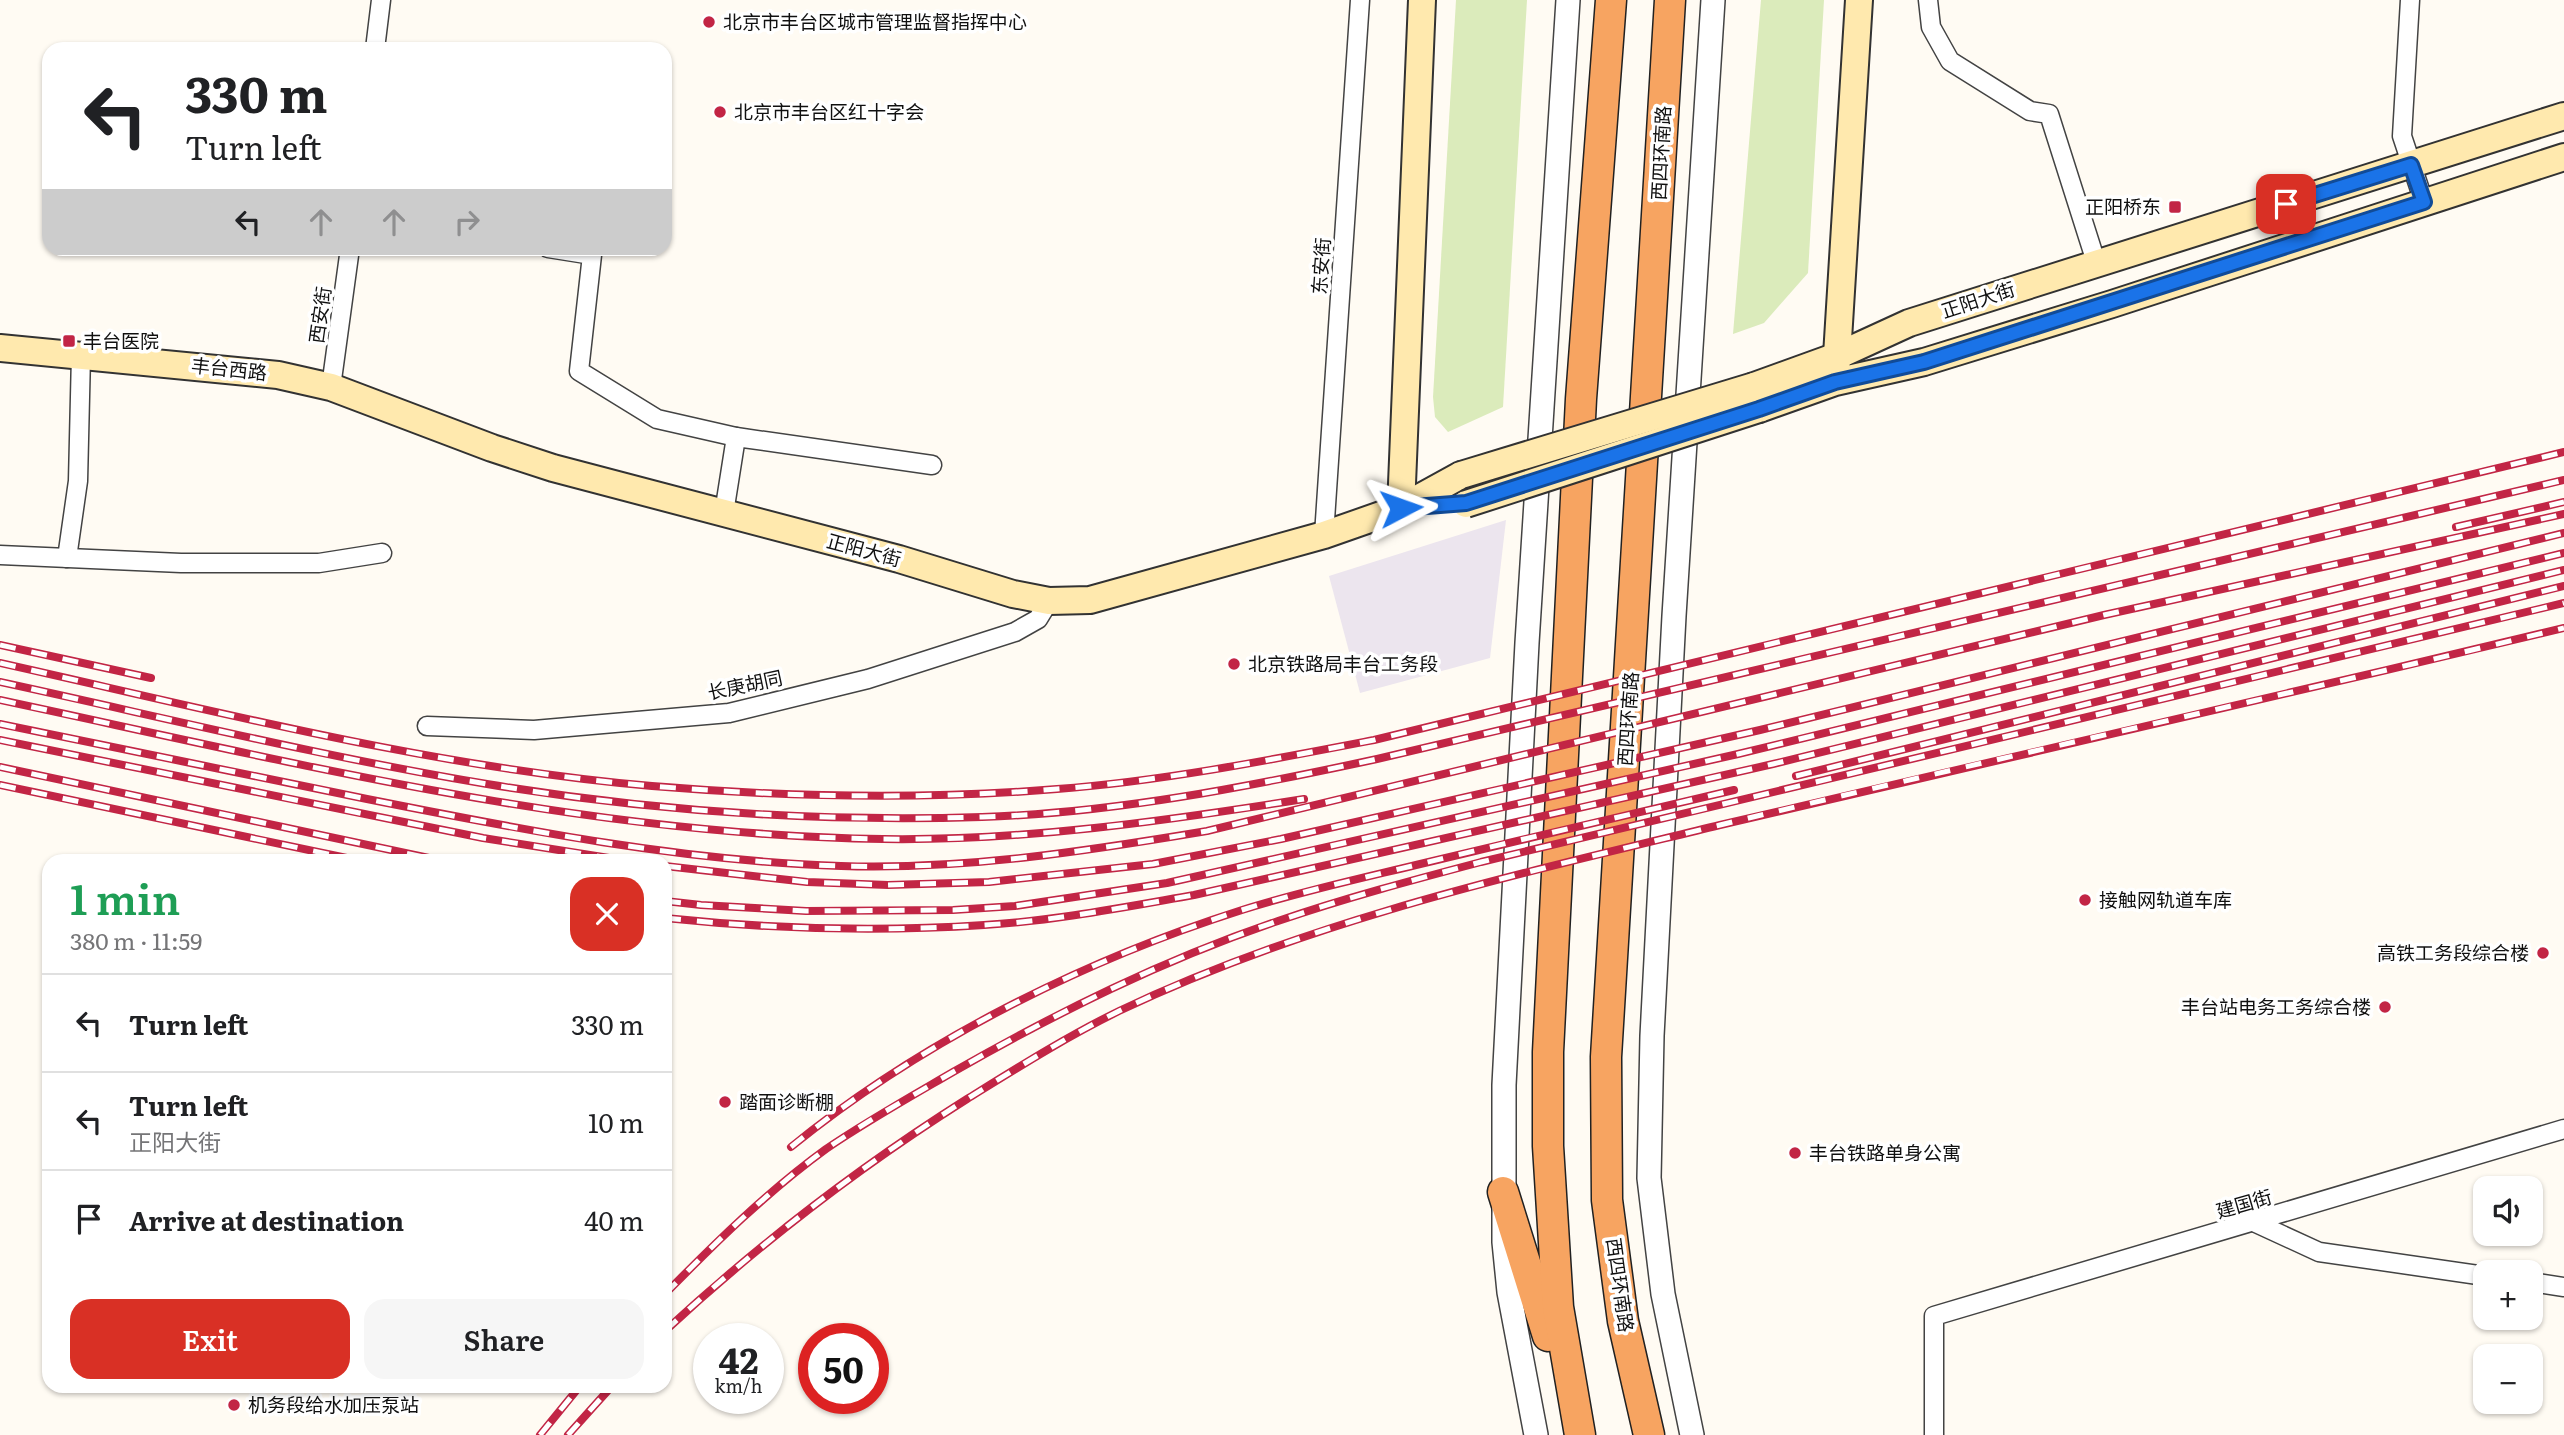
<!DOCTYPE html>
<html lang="en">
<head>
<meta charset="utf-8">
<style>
  body { margin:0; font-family:Literata,"Noto Sans SC",serif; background:#f6f6f6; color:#202124; height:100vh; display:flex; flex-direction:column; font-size:26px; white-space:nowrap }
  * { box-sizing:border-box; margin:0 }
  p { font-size:23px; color:#757577 }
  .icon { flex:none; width:38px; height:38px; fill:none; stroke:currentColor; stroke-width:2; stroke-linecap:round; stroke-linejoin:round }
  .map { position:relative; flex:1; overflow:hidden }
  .drawer { position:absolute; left:42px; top:854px; width:630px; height:539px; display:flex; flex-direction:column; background:#fff; border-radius:21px; box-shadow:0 2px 5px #0004 }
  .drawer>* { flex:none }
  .hud { position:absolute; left:42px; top:42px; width:630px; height:214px; border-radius:21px; box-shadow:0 2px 5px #0004; background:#fff; color:#202124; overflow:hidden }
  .fabs { position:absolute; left:2473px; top:1176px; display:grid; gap:14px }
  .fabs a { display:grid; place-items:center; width:70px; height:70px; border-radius:14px; background:#fff; box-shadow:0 2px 5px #0004; font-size:35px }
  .speed { position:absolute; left:693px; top:1323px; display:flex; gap:14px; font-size:35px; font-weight:700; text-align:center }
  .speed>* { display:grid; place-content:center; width:91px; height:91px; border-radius:50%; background:#fff; box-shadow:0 2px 5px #0004; line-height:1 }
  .speed small { font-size:18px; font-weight:400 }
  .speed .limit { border:10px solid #d22; background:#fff; color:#111 }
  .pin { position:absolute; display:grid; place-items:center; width:60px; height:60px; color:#fff; margin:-30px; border-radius:14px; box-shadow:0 4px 10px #0006 }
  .me { position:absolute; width:77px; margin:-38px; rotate:86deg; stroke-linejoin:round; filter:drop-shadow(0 0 5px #0008) }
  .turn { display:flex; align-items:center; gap:24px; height:147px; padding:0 28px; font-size:32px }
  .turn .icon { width:91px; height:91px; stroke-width:2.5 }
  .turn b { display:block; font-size:49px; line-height:60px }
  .lanes { display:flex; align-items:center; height:66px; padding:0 28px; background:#0003; justify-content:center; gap:35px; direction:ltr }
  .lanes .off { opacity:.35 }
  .round { display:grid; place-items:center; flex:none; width:74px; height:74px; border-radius:21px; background:#f6f6f6 }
  .head { display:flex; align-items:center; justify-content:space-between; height:119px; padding:0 28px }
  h1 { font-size:42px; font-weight:600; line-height:52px; color:#1e9e55 }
  .action { display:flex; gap:14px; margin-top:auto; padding:14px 28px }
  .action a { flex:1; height:80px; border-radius:21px; background:#d93025; color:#fff; font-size:28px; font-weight:600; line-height:80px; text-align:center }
  .action a+a { background:#f6f6f6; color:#202124 }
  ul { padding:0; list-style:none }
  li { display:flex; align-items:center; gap:21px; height:98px; padding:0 28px; border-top:2px solid #e0e0e0 }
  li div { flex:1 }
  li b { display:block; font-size:26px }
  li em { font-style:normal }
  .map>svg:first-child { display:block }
  .industrial { fill:#ece5ee }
  .green { fill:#dbebbb }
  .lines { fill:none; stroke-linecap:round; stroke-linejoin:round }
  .minor-casing { stroke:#434343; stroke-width:21 }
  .tertiary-casing { stroke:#434343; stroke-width:26 }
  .secondary-casing { stroke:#323232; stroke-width:30 }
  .trunk-casing { stroke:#212121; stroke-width:33 }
  .minor { stroke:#fff; stroke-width:18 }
  .tertiary { stroke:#fff; stroke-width:23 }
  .secondary { stroke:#ffe9ae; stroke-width:26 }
  .trunk { stroke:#f7a461; stroke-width:30 }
  .rail-casing { stroke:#c22545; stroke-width:8 }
  .rail { stroke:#fff; stroke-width:5; stroke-dasharray:16; stroke-linecap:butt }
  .secondary-bridge-casing { stroke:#323232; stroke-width:30; stroke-linecap:butt }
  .secondary-bridge { stroke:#ffe9ae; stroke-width:26 }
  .route-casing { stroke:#114b97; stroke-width:18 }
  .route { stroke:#1a73e8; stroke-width:12 }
  .poi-dot { fill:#c22545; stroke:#fff; stroke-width:2.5 }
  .labels { text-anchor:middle; stroke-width:7; stroke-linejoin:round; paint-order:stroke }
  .poi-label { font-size:19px; fill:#101010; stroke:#fff; text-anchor:start }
  .street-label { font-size:19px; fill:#101010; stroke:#fff }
</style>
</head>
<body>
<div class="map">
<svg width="2564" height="1435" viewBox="0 0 2564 1435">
  <rect width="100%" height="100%" fill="#fffbf3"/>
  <!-- industrial -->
  <path class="industrial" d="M 1506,520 L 1490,658 L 1360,693 L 1329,576 Z"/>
  <!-- green -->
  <g class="green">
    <path d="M 1456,0 L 1527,0 L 1503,407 L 1448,432 L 1435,417 L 1433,397 Z"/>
    <path d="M 1761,0 L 1824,0 L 1808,273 L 1764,323 L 1733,334 Z"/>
  </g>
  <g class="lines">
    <defs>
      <g id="minor">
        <path d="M 1928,0 L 1931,27 L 1950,61 L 2030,111 L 2049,114 L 2096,262"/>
        <path d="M 2410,0 L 2402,136 L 2424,202"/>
        <path d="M 375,49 L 381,0"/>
        <path d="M 548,248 L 592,255 L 579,371 L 657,419 L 736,437"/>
        <path d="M 331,387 L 350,248"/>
        <path d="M 724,513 L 736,437 L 932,465"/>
        <path d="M 1324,535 L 1360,0"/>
        <path d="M 0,555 L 181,563 L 319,563 L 382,553"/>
        <path d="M 67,558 L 78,481 L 81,355"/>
        <path d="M 427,726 L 534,730 L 729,713 L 868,679 L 1015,632 L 1038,619 L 1049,601"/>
        <path d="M 2256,1223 L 2319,1252 L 2485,1276"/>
        <path d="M 2530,1282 L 2564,1287"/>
        <path d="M 1934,1435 L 1934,1316 L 2564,1129"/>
      </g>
      <g id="tertiary">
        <path d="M 1536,1435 L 1509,1292 L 1504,1242 L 1504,1085 L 1527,643 L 1568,0"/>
        <path d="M 1692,1435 L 1663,1294 L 1649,1178 L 1652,1036 L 1674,616 L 1713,0"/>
      </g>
      <g id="secondary">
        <path d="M 0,348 L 278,375 L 331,387 L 492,448 L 553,468 L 899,559 L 1013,594 L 1049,601 L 1090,600 L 1324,535 L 1401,508 L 1461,475"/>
        <path d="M 1836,372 L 1859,0"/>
        <path d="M 1754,386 L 1837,356 L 1909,323 L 2564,116"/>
        <path d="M 1759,409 L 1835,382 L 1924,362 L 2112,304 L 2564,157"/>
        <path d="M 1401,508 L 1422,0"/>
      </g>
      <g id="trunk">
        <path d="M 1503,1192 L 1548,1336"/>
        <path d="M 1580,1435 L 1558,1307 L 1548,1146 L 1548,1052 L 1581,399 L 1611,0"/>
        <path d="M 1649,1435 L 1623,1321 L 1607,1200 L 1606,1057 L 1670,0"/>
      </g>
    </defs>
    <!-- minor casing -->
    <use href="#minor" class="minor-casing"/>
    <!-- tertiary casing -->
    <use href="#tertiary" class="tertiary-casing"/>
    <!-- secondary casing -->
    <use href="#secondary" class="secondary-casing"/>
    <!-- trunk casing -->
    <use href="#trunk" class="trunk-casing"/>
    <!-- minor -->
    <use href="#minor" class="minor"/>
    <!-- tertiary -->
    <use href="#tertiary" class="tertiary"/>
    <!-- secondary -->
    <use href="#secondary" class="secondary"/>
    <!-- trunk -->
    <use href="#trunk" class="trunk"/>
    <defs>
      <g id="rail">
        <path d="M 2456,527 L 2564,502"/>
        <path d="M 0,645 L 151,678"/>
        <path d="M 0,663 C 215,711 431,767 652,786 C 786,797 922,800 1057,789 C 1163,781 1270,760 1374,740 L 2564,452"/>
        <path d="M 0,682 C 162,717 323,757 487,784 C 649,811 817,822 982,817 C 1114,813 1247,787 1377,759 L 2564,480"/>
        <path d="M 0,700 C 291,762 583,835 883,839 C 1024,841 1165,821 1304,799"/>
        <path d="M 0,724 C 122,749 245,774 367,799 C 523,830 682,861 841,866 C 964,870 1087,851 1207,831 L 2104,615 L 2564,514"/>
        <path d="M 0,740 L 483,838 L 628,861"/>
        <path d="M 0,767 L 443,861"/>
        <path d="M 1796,776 L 2564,586"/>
        <path d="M 0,785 L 361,861"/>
        <path d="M 665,866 L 807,882 L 888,885 L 989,882 L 1153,864 L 1281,839 L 1760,730 L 2564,533"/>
        <path d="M 665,901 L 701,905 L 806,911 L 953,910 L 1015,906 L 1167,883 L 1738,754 L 2564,553"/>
        <path d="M 665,918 C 771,929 877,932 984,925 C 1054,921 1125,907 1194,895 L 1773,764 L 2564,570"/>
        <path d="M 791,1147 C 920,1042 1084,960 1242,910 C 1299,892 1358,879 1416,865 C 1522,839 1628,815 1734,790"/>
        <path d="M 665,1294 C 715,1243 768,1191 826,1149 C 867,1121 910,1097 953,1072 C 1058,1012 1163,960 1278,921 C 1345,898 1413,880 1481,862 L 2564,603"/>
        <path d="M 665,1331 C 759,1244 859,1167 967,1099 C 1017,1068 1066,1037 1119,1011 C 1310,920 1515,875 1720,825 C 2000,757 2283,696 2564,628"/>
        <path d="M 540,1435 L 580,1386"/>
        <path d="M 568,1435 L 612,1386"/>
      </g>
    </defs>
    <!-- rail casing -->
    <use href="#rail" class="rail-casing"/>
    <!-- rail -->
    <use href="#rail" class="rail"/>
    <defs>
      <g id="secondary-bridge">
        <path d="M 1461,475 L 1754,386"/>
        <path d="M 1466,504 L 1759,409"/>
      </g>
    </defs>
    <!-- secondary-bridge casing -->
    <use href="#secondary-bridge" class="secondary-bridge-casing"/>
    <!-- secondary-bridge -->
    <use href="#secondary-bridge" class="secondary-bridge"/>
  </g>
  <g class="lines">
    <defs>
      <path id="route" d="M 1401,508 L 1466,503 L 1759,409 L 1835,382 L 1924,362 L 2424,202 L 2411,165 L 2286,204"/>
    </defs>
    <!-- route casing -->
    <use href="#route" class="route-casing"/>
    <!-- route -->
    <use href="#route" class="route"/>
  </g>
  <!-- markers -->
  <g class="poi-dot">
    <circle cx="709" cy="22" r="7"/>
    <circle cx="720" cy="112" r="7"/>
    <rect x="2168" y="200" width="14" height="14" rx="3.5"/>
    <rect x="62" y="334" width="14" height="14" rx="3.5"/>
    <circle cx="1234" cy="664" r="7"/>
    <circle cx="2085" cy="900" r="7"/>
    <circle cx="2543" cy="953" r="7"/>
    <circle cx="2385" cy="1007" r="7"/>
    <circle cx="725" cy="1102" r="7"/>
    <circle cx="1795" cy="1153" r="7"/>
    <circle cx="234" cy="1405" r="7"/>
  </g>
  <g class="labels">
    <!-- poi labels -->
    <g class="poi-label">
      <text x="723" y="29">北京市丰台区城市管理监督指挥中心</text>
      <text x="734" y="119">北京市丰台区红十字会</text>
      <text x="2161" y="214" text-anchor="end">正阳桥东</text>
      <text x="83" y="348">丰台医院</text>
      <text x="1248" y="671">北京铁路局丰台工务段</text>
      <text x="2099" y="907">接触网轨道车库</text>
      <text x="2529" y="960" text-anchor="end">高铁工务段综合楼</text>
      <text x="2371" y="1014" text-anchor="end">丰台站电务工务综合楼</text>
      <text x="739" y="1109">踏面诊断棚</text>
      <text x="1809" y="1160">丰台铁路单身公寓</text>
      <text x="248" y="1412">机务段给水加压泵站</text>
    </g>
    <!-- street labels -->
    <g class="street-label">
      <text transform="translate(1661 153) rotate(-87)" y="7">西四环南路</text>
      <text transform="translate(1321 266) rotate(-86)" y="7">东安街</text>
      <text transform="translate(1978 300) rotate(-18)" y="7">正阳大街</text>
      <text transform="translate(320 315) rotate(-82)" y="7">西安街</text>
      <text transform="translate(229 369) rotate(6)" y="7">丰台西路</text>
      <text transform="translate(864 550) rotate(15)" y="7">正阳大街</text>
      <text transform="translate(745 685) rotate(-12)" y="7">长庚胡同</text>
      <text transform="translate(1628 719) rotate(-86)" y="7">西四环南路</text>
      <text transform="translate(2244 1204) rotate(-16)" y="7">建国街</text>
      <text transform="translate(1620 1285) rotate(82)" y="7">西四环南路</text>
    </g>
  </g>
</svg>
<div class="fabs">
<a><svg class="icon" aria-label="sound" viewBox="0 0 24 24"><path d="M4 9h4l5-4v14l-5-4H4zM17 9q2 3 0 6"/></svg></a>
<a>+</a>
<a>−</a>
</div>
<div class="speed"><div>42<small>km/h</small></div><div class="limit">50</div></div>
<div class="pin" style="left:2286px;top:204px;background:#d93025"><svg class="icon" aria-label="arrive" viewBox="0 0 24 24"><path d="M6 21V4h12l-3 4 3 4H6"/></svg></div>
<svg class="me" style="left:1401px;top:508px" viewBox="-20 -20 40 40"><path d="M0-17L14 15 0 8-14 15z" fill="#1a73e8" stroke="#fff" stroke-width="4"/></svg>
<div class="hud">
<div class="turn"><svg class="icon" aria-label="left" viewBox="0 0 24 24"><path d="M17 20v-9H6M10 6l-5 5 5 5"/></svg><div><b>330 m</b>Turn left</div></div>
<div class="lanes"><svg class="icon" aria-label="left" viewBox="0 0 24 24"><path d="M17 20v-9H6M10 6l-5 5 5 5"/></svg><svg class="icon off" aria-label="ahead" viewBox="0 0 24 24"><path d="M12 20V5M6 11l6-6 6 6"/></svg><svg class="icon off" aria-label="ahead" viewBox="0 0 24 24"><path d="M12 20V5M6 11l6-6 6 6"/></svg><svg class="icon off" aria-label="right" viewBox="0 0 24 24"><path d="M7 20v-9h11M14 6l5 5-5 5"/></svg></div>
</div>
<section class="drawer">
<div class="head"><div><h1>1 min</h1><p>380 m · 11:59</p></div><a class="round" style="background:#d93025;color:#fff"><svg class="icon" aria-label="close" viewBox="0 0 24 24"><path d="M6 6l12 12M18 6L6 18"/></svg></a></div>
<ul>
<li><svg class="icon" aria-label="left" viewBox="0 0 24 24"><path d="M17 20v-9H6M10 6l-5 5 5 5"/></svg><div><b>Turn left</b></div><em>330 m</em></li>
<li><svg class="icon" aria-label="left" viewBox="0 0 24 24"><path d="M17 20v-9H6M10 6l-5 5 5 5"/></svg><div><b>Turn left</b><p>正阳大街</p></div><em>10 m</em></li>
<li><svg class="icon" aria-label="arrive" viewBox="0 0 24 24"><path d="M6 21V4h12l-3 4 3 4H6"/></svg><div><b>Arrive at destination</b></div><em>40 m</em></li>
</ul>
<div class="action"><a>Exit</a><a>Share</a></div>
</section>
</div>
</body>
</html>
